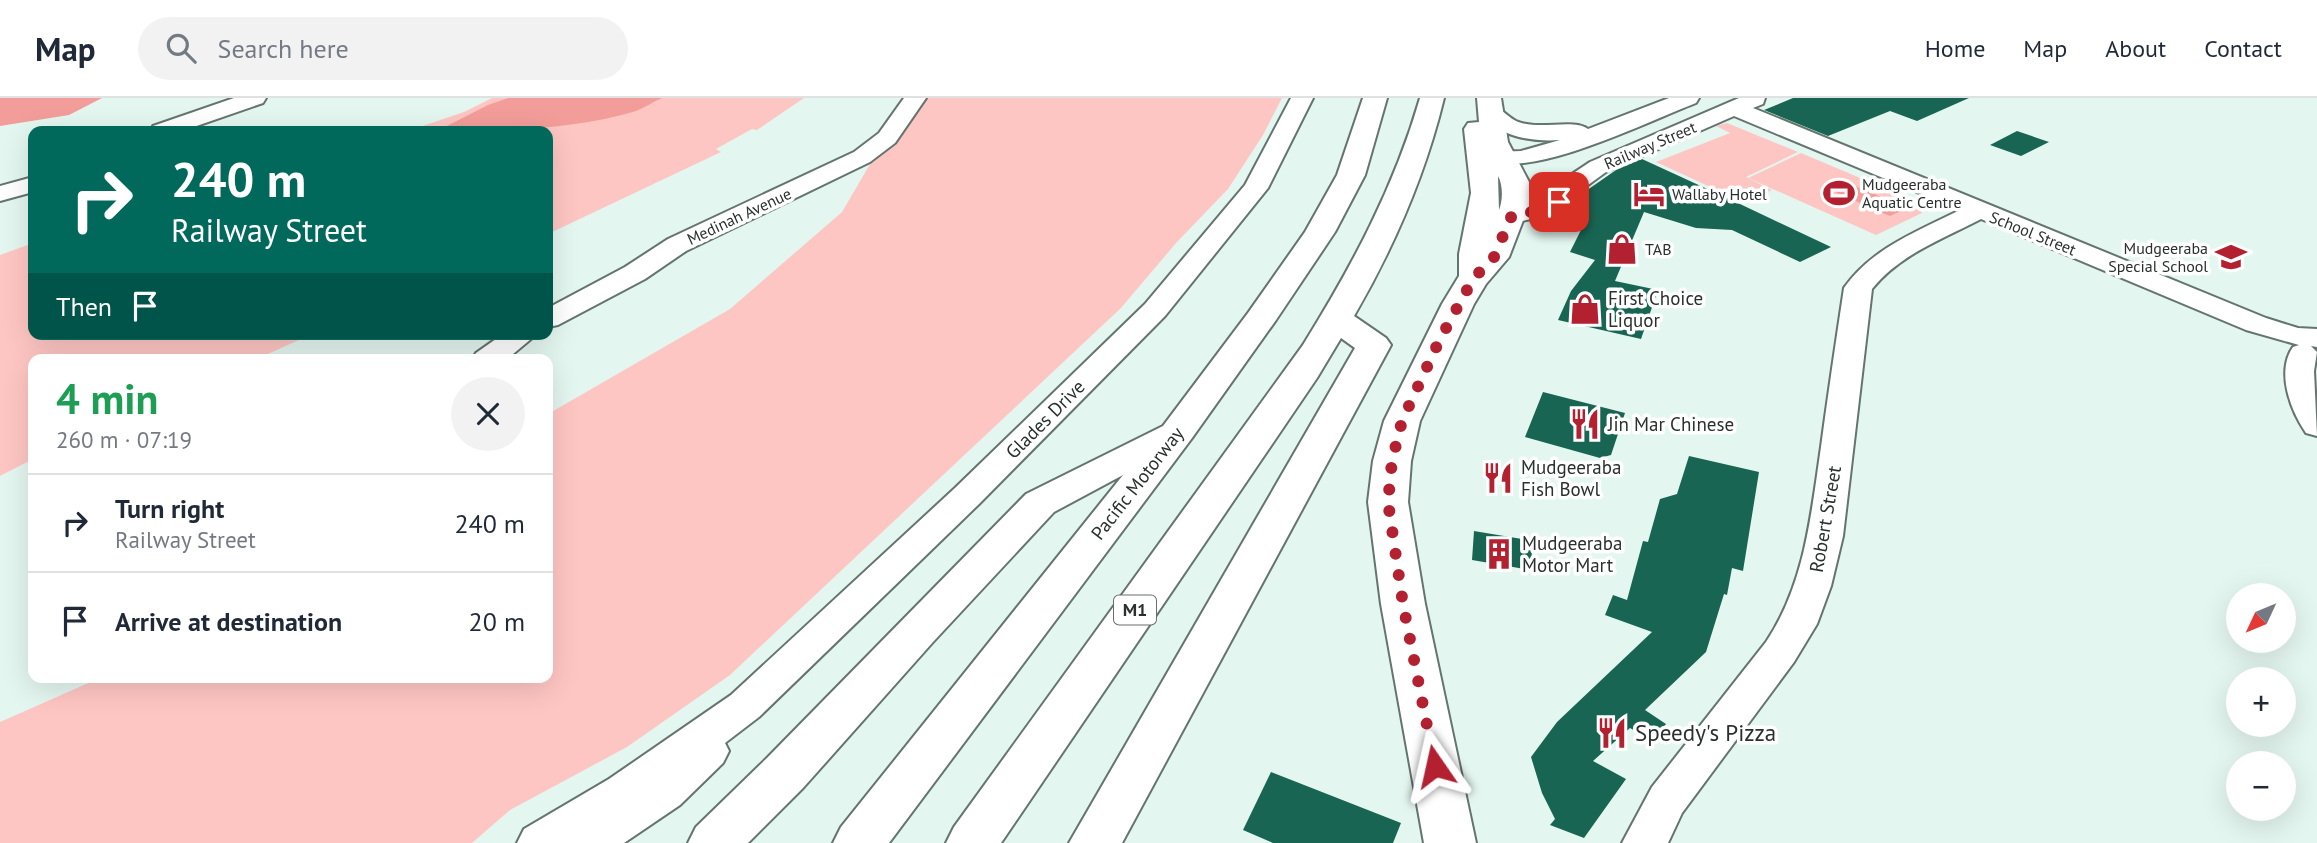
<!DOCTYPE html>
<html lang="en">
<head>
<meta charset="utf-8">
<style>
  body { margin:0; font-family:"PT Sans",sans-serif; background:#f2f2f3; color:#1f2937; height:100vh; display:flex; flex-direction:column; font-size:26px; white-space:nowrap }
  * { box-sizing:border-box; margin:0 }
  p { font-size:23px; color:#747a83 }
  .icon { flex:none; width:38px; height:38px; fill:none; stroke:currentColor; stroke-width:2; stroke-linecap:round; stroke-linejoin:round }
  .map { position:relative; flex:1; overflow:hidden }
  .side { position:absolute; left:28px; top:256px; width:525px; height:329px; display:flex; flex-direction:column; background:#fff; border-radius:14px; box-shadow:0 7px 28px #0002 }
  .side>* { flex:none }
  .hud { position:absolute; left:28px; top:28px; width:525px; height:214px; border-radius:14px; box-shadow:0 7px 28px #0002; background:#00695c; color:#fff; overflow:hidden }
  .needle { width:46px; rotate:226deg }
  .controls { position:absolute; left:2226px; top:485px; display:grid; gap:14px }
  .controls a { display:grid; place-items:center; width:70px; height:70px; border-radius:50%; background:#fff; box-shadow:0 7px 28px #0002; font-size:35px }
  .pin { position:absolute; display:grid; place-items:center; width:60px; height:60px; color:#fff; margin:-30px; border-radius:14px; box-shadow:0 4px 10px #0006 }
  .me { position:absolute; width:77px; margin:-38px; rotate:349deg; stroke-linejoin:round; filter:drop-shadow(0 0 5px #0008) }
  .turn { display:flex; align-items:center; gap:24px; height:147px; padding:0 28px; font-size:32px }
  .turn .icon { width:91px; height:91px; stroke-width:2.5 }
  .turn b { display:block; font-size:49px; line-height:60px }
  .then { display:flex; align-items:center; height:66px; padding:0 28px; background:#0003; gap:14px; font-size:26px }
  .round { display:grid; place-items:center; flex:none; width:74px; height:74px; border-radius:37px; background:#f2f2f3 }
  .headline { display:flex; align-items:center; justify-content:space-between; height:119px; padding:0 28px }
  h1 { font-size:42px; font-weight:800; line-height:52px; color:#1e9e55 }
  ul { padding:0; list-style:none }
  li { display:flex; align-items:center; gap:21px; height:98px; padding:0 28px; border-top:2px solid #e0e1e3 }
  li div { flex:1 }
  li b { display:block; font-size:26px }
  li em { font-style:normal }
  header { display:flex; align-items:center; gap:42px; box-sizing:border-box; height:98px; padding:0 35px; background:#fff; border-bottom:2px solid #e0e1e3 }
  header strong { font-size:33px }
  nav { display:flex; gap:38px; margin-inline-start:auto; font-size:24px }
  .search { width:490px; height:63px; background:#f2f2f3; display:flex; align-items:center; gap:18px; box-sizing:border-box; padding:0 24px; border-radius:38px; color:#747a83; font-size:26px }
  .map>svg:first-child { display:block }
  .green { fill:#fec6c3 }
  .water { fill:#f29d9a }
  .building { fill:#196553 }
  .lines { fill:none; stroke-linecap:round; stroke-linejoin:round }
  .minor-casing { stroke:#64746e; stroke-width:4 }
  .major-casing { stroke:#64746e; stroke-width:4 }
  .highway-casing { stroke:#64746e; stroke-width:4 }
  .minor { fill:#fff; fill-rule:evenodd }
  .major { fill:#fff; fill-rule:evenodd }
  .highway { fill:#fff; fill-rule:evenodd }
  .route { stroke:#b32131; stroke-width:12; stroke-dasharray:0 21.6 }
  .labels { text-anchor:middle; stroke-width:7; stroke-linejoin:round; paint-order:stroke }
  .far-street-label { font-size:16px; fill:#29302e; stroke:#fff }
  .far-poi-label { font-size:16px; fill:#29302e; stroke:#fff; text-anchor:start }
  .shield { fill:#fff; stroke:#696e6d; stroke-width:2 }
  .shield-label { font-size:18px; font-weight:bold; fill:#29302e }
  .poi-label { font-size:19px; fill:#29302e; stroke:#fff; text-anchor:start }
  .street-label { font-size:19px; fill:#29302e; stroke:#fff }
  .near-poi-label { font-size:23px; fill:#29302e; stroke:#fff; text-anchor:start }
</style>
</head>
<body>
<header>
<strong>Map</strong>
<div class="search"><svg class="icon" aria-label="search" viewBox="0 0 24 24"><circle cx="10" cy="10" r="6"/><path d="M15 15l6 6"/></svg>Search here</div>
<nav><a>Home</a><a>Map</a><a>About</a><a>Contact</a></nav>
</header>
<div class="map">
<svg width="2317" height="745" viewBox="0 0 2317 745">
  <rect width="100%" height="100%" fill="#e4f6f0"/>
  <!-- green -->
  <g class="green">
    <path d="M 492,0 L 804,0 L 757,32 L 752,31 L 716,51 L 721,54 L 548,136 L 548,33 L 408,33 L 464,14 Z"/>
    <path d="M 926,0 L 1282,0 L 1263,37 L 1228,91 L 1176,145 L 1121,210 L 730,577 L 627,649 L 510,712 L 472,745 L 0,745 L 0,624 L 102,579 L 548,579 L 548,316 L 730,211 L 842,114 L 873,61 L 910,22 Z"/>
    <path d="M 1727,25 L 1798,54 L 1746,79 L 1772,92 L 1745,105 L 1656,64 L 1730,35 L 1716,28 Z"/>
    <path d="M 1801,55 L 1917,104 L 1922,115 L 1876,137 L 1748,80 Z"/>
    <path d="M 33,145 L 33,236 L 312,236 L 257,261 L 33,261 L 33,361 L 0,378 L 0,157 Z"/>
  </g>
  <!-- water -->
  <g class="water">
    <path d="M 0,0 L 102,0 L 69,17 L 0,28 Z"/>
    <path d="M 508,0 L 662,0 C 652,4 643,11 633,14 C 569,32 503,33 437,33 L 488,7 Z"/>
    <path d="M 1839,81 L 1907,110 L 1890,118 L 1821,88 Z"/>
  </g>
  <!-- building -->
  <g class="building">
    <path d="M 1793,0 L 1969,0 L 1917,23 L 1890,13 L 1828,38 L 1764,12 Z"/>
    <path d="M 2017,33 L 2049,44 L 2021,58 L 1990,47 Z"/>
    <path d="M 1642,61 L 1740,106 L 1831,149 L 1800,164 L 1732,132 L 1696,130 L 1644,114 L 1615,183 L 1658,192 L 1641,241 L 1558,222 L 1571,193 L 1595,162 L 1570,154 L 1584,126 L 1570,123 L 1583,95 L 1616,72 Z"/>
    <path d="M 1543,294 L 1625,315 L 1611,357 L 1600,360 L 1525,339 Z"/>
    <path d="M 1689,358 L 1759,374 L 1743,473 L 1732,470 L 1727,497 L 1724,496 L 1706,554 L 1645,612 L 1666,626 L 1653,643 L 1630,630 L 1593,663 L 1626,681 L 1584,740 L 1550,727 L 1555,721 L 1542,695 L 1531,659 L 1557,624 L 1652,534 L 1605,517 L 1613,497 L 1627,502 L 1643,443 L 1648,444 L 1660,401 L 1677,396 Z"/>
    <path d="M 1474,433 L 1522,441 L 1521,449 L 1532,450 L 1531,472 L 1472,462 Z"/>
    <path d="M 1271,674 L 1401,725 L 1393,745 L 1273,745 L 1243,732 Z"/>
  </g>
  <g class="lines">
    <defs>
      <g id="minor">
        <path d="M 234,0 L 266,0 L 263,5 L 182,33 L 150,33 L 153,28 Z"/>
        <path d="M 904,0 L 926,0 L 895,45 L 870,64 L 686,153 L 645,181 L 558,227 L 548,229 L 548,210 L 625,169 L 668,141 L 854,54 L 879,35 Z"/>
        <path d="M 1291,0 L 1313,0 L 1268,90 L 1165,218 L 979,406 L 759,619 L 725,645 L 729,653 L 723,665 L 680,707 L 624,745 L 517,745 L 524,731 L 609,681 L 731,597 L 955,390 L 1145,206 L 1245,87 Z"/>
        <path d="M 1669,0 L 1699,0 L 1696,5 C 1647,24 1542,76 1494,64 L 1490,59 L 1494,54 L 1521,53 L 1560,42 C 1531,44 1497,39 1479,13 L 1482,8 C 1498,4 1503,16 1516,23 C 1538,33 1574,20 1588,31 Z"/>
        <path d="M 1739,0 L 1765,0 L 1763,6 L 1753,10 L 2266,220 L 2298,230 L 2317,231 L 2317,249 L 2311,248 L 2317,254 L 2314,273 L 2317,338 L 2306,335 C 2290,312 2276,273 2293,249 L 2299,247 L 2246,232 L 1981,121 C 1943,141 1900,156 1872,191 L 1843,438 L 1831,488 L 1817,526 L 1794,564 L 1682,715 L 1668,745 L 1622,745 L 1652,689 L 1766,544 C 1805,486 1811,417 1821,349 C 1828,296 1836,243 1844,190 C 1872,150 1918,133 1960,112 L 1734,18 L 1606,74 L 1584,90 L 1561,115 L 1512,125 L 1503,122 L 1499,117 L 1503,112 L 1544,104 L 1566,80 L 1590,64 Z"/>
        <path d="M 33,79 L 33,94 L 0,103 L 0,88 Z"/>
        <path d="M 503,236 L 537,236 L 507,261 L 472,261 L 476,255 Z"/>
      </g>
      <path id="major" d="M 1477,0 L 1501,0 L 1508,44 L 1529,84 L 1529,107 L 1509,159 L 1486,186 L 1474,206 L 1420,323 L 1411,363 L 1408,404 L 1425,506 L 1476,745 L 1424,745 L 1381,506 L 1368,404 L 1373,363 L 1384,323 L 1442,206 L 1459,178 L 1459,156 L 1471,95 L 1464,31 L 1468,25 L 1479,24 ZM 1498,78 C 1503,87 1503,102 1499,112 Z"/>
      <g id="highway">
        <path d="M 1363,0 L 1387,0 L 1365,77 L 1335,134 L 1276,222 L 1192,340 L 889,745 L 833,745 L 841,729 L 1123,377 L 1054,414 L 933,544 L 803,690 L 748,745 L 688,745 L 696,729 L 767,660 L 1026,396 L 1163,328 L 1248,215 L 1305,134 L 1337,77 Z"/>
        <path d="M 1420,0 L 1444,0 C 1425,78 1394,149 1354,218 L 1386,240 L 1391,247 L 1122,745 L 1069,745 L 1355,250 L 1341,240 L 1317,280 L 1001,745 L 946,745 L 954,729 L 1303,247 C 1352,168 1394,90 1420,0 Z"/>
      </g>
    </defs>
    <!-- minor casing -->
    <use href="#minor" class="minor-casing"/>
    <!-- major casing -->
    <use href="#major" class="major-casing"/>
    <!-- highway casing -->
    <use href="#highway" class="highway-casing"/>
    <!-- minor -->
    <use href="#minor" class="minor"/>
    <!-- major -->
    <use href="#major" class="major"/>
    <!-- highway -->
    <use href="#highway" class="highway"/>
  </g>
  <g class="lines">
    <!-- route -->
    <path class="route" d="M 1435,668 L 1403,506 L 1388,404 L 1392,363 L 1402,323 L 1439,243 L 1473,181 L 1494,159 L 1512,117 L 1545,112 L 1559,104"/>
  </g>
  <!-- icons -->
  <defs>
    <symbol id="stadium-bare" viewBox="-9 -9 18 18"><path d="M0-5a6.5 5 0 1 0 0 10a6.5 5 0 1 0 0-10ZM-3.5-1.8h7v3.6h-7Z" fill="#b32131" stroke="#fff" stroke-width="2.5" paint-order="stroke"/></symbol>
    <symbol id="hotel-bare" viewBox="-9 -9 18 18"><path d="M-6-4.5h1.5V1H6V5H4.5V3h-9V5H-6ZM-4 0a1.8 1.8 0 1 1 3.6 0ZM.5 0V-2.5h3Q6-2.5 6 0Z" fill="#b32131" stroke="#fff" stroke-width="2.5" paint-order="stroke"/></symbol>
    <symbol id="shop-bare" viewBox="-9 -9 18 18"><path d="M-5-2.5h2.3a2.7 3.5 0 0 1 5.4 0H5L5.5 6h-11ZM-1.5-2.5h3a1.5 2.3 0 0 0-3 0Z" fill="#b32131" stroke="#fff" stroke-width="2.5" paint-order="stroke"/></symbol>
    <symbol id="school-bare" viewBox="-9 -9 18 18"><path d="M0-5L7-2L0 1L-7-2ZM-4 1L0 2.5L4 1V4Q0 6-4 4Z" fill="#b32131" stroke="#fff" stroke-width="2.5" paint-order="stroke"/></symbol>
    <symbol id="restaurant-bare" viewBox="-9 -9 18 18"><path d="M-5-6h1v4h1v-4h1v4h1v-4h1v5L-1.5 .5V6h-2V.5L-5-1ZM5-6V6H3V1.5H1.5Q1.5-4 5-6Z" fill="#b32131" stroke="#fff" stroke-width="2.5" paint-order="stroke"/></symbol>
    <symbol id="building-bare" viewBox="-9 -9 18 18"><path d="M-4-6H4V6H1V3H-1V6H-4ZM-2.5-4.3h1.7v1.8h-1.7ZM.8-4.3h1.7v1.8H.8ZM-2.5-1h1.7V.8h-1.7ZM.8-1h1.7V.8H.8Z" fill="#b32131" stroke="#fff" stroke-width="2.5" paint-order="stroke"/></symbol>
  </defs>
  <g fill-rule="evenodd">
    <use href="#stadium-bare" x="1817" y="73" width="44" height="44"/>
    <use href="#hotel-bare" x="1627" y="74" width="44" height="44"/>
    <use href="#shop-bare" x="1600" y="129" width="44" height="44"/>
    <use href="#school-bare" x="2209" y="137" width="44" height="44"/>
    <use href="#shop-bare" x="1563" y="189" width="44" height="44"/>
    <use href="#restaurant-bare" x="1563" y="304" width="44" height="44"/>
    <use href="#restaurant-bare" x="1476" y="358" width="44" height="44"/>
    <use href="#building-bare" x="1477" y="434" width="44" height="44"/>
    <use href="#restaurant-bare" x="1590" y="613" width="44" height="44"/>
  </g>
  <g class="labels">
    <!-- far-street labels -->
    <g class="far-street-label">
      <text transform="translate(1650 47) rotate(-23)" y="6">Railway Street</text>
      <text transform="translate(739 118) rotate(-25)" y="6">Medinah Avenue</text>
      <text transform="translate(2033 135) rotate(22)" y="6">School Street</text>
    </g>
    <!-- far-poi labels -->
    <g class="far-poi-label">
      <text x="1862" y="92">Mudgeeraba<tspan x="1862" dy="18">Aquatic Centre</tspan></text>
      <text x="1672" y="102">Wallaby Hotel</text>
      <text x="2208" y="156" text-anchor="end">Mudgeeraba<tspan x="2208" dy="18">Special School</tspan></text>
      <text x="1645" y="157">TAB</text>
    </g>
    <!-- shield labels -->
    <rect class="shield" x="1114" y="497.5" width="42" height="29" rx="5"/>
    <g class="shield-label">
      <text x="1135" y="518">M1</text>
    </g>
    <!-- poi labels -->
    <g class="poi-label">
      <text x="1608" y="207">First Choice<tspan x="1608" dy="22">Liquor</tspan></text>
      <text x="1608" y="333">Jin Mar Chinese</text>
      <text x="1521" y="376">Mudgeeraba<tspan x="1521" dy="22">Fish Bowl</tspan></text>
      <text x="1522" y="452">Mudgeeraba<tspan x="1522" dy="22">Motor Mart</tspan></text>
    </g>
    <!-- street labels -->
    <g class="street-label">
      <text transform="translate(1045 321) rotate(-45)" y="7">Glades Drive</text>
      <text transform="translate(1137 385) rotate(-52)" y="7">Pacific Motorway</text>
      <text transform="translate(1825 421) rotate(-80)" y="7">Robert Street</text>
    </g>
    <!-- near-poi labels -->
    <g class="near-poi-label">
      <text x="1635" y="643">Speedy's Pizza</text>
    </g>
  </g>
</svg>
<div class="controls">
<a><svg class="needle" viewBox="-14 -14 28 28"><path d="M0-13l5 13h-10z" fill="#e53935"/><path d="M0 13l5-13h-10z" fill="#747a83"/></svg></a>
<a>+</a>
<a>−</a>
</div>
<div class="pin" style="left:1559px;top:104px;background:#d93025"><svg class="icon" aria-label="arrive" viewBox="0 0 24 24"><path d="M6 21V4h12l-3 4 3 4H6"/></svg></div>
<svg class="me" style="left:1435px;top:668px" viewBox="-20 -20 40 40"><path d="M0-17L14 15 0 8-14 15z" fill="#b32131" stroke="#fff" stroke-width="4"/></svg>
<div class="hud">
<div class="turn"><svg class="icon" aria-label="right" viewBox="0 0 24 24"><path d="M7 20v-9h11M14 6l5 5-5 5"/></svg><div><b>240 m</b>Railway Street</div></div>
<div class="then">Then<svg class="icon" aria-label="arrive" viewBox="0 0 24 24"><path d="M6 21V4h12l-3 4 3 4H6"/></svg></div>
</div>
<section class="side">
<div class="headline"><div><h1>4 min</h1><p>260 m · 07:19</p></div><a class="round"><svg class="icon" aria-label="close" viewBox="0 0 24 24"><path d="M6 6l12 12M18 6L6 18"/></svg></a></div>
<ul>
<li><svg class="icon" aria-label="right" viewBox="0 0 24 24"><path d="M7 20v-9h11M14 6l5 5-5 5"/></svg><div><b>Turn right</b><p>Railway Street</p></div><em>240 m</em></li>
<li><svg class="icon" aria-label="arrive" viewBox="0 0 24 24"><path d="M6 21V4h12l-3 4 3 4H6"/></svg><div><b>Arrive at destination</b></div><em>20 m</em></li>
</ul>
</section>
</div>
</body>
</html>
